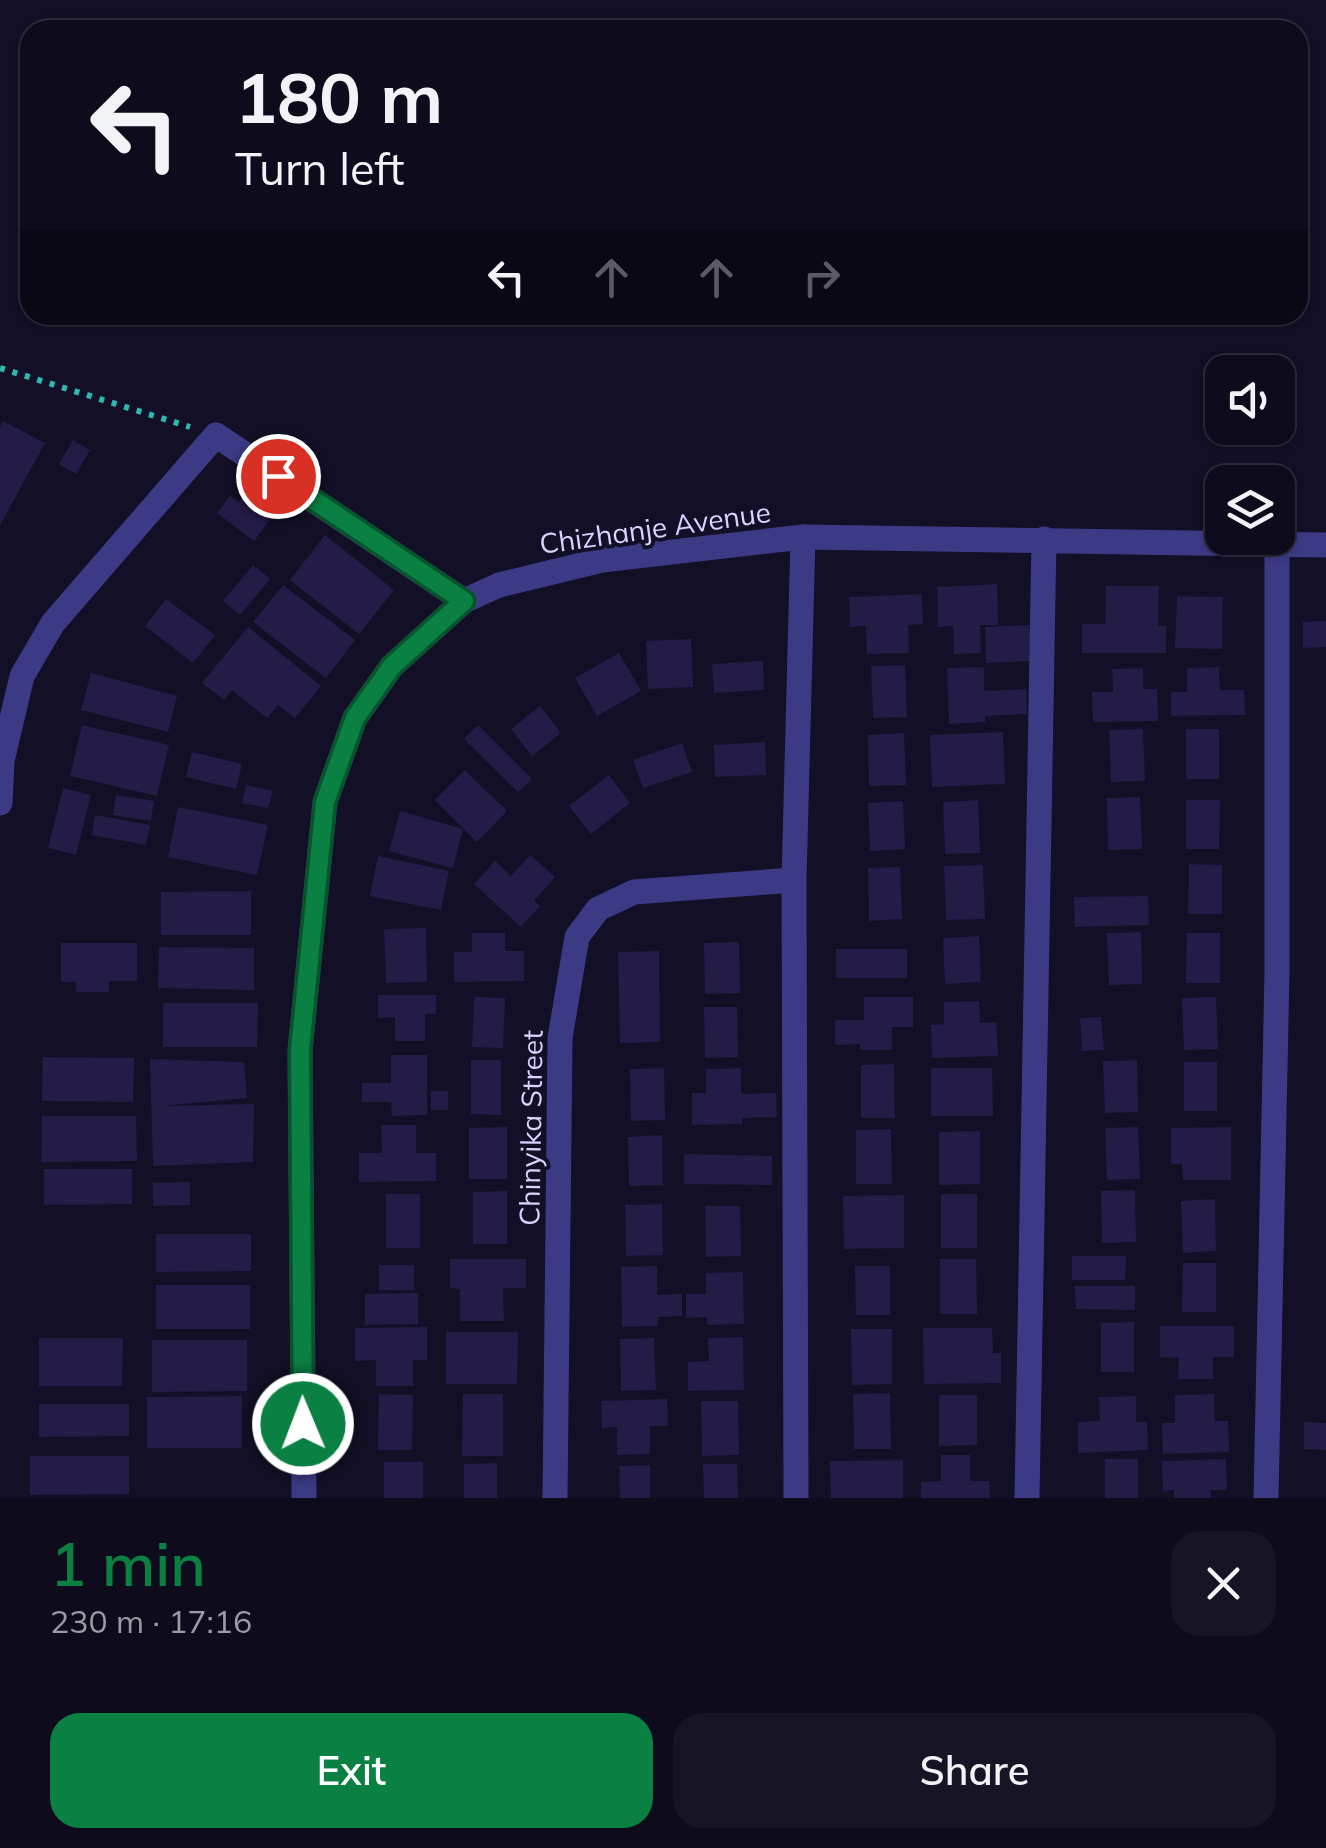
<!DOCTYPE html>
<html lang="en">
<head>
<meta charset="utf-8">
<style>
  body { margin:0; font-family:Mulish,sans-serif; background:#171425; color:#f1f3f6; height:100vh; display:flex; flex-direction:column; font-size:38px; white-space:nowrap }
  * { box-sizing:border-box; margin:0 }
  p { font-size:32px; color:#9b9ba3 }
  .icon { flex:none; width:55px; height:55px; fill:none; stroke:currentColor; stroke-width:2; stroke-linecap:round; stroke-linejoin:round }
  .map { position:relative; height:1498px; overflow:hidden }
  .drawer { display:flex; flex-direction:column; background:#0e0b1c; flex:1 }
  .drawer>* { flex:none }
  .guide { position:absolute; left:20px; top:20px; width:1288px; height:305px; border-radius:30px; box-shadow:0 2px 8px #0004,0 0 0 2px #2e2b3b; background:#0e0b1c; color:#f1f3f6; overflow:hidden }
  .controls { position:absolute; left:1205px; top:355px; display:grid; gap:20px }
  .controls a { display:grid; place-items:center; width:90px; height:90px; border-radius:20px; background:#0e0b1c; box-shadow:0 2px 8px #0004,0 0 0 2px #2e2b3b; font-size:50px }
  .pin { position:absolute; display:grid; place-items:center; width:85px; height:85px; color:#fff; margin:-42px; border:5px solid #fff; border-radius:50%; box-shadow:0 2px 10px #0007 }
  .me { position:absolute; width:110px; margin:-55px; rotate:359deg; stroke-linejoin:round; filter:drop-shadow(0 0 8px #0008) }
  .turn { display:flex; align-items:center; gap:35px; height:210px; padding:0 50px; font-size:45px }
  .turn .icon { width:130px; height:130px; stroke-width:2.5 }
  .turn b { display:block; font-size:70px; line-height:85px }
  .lanes { display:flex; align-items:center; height:95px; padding:0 50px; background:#0003; justify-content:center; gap:50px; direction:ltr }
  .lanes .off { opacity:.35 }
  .round { display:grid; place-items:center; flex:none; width:105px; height:105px; border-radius:30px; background:#171425 }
  .headline { display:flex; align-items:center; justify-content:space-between; height:170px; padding:0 50px }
  h1 { font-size:60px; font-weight:600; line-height:75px; color:#0b8043 }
  .cta { display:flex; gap:20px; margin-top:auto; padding:20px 50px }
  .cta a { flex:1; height:115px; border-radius:30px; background:#0b8043; color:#fff; font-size:40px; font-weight:600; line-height:115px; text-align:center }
  .cta a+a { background:#171425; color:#f1f3f6 }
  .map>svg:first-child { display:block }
  .building { fill:#241b47 }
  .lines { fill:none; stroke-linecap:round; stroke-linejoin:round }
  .path { stroke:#2fb8b0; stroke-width:6; stroke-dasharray:5 8; stroke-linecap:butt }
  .minor { stroke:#3d3a85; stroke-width:25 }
  .route-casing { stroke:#07532c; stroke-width:25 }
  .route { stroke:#0b8043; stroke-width:18 }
  .labels { text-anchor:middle; stroke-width:8; stroke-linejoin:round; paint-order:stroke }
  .street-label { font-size:28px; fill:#d9d4ff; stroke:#130f26 }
</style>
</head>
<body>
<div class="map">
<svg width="1326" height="1498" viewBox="0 0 1326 1498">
  <rect width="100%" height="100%" fill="#130f26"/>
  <!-- building -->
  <g class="building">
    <path d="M 3,421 L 45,443 L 0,525 L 0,427 Z"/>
    <path d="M 73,440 L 90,450 L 76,474 L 59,464 Z"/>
    <path d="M 246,493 L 266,508 L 262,514 L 270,520 L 254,541 L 217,513 L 230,496 L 239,502 Z"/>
    <path d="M 325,535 L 394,590 L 359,634 L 290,580 Z"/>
    <path d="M 253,565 L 270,579 L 240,615 L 223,601 Z"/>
    <path d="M 997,584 L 998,625 L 980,625 L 981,653 L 954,654 L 953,626 L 938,627 L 937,587 Z"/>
    <path d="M 283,585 L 355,640 L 326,678 L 253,622 Z"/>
    <path d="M 1106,586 L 1159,586 L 1158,626 L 1166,626 L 1166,653 L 1082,653 L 1082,624 L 1105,624 Z"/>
    <path d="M 922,594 L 923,624 L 908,625 L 909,653 L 867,654 L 866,626 L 850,627 L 849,597 Z"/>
    <path d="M 1177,596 L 1223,597 L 1222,649 L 1175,648 Z"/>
    <path d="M 166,599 L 215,635 L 193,663 L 145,626 Z"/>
    <path d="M 1326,621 L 1326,647 L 1303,648 L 1303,622 Z"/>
    <path d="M 1030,625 L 1032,661 L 986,663 L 985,627 Z"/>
    <path d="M 248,627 L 321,686 L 295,718 L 278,705 L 267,718 L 232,690 L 224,700 L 202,683 Z"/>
    <path d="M 691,639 L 693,687 L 648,689 L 646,641 Z"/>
    <path d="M 619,653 L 641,691 L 597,716 L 575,678 Z"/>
    <path d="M 763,661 L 764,690 L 714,693 L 712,664 Z"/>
    <path d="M 905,665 L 907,717 L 873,718 L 871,666 Z"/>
    <path d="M 984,667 L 984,691 L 1026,689 L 1027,714 L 985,716 L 985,722 L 949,724 L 947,668 Z"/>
    <path d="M 1219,667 L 1220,690 L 1244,690 L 1245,715 L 1171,716 L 1171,692 L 1187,692 L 1187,668 Z"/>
    <path d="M 1143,668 L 1143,689 L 1157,689 L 1158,721 L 1093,722 L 1092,692 L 1113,692 L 1112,669 Z"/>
    <path d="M 91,673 L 177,696 L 168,732 L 81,710 Z"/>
    <path d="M 540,706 L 561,733 L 532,756 L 511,729 Z"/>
    <path d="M 82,725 L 169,745 L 157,796 L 70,776 Z"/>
    <path d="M 478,725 L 532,779 L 518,792 L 464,739 Z"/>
    <path d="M 1143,729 L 1145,781 L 1111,782 L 1109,730 Z"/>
    <rect x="1186" y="729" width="33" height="50"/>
    <path d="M 1003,732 L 1005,784 L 932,787 L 930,735 Z"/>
    <path d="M 904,733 L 906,785 L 869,786 L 868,735 Z"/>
    <path d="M 765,742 L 766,775 L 715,777 L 714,745 Z"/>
    <path d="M 682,743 L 692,772 L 643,788 L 633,760 Z"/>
    <path d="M 192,752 L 242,764 L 236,789 L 186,777 Z"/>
    <path d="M 465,770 L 507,811 L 477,842 L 435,800 Z"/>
    <path d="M 609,775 L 630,803 L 591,834 L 569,806 Z"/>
    <path d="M 246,785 L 273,791 L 268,808 L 242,803 Z"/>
    <path d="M 63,788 L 91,795 L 76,855 L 48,848 Z"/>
    <path d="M 116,795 L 154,801 L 151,821 L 113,815 Z"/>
    <path d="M 1140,797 L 1142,849 L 1108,850 L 1107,798 Z"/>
    <path d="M 978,800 L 980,853 L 945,854 L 943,802 Z"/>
    <path d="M 1186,800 L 1220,800 L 1219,849 L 1186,849 Z"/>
    <path d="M 903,801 L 905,849 L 870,851 L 868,803 Z"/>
    <path d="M 178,807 L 268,825 L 257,875 L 168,857 Z"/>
    <path d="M 400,811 L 463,829 L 453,868 L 389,851 Z"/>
    <path d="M 95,815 L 150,825 L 146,845 L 92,835 Z"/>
    <path d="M 530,855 L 555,877 L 534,901 L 540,906 L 521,927 L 474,884 L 495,861 L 511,876 Z"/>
    <path d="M 378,856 L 449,871 L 441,910 L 370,896 Z"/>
    <path d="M 1189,864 L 1222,865 L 1222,914 L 1188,914 Z"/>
    <path d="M 983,865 L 985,919 L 946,920 L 944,866 Z"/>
    <path d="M 900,867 L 902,919 L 869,921 L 868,868 Z"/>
    <path d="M 251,891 L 251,935 L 161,935 L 161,892 Z"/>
    <path d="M 1148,896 L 1149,925 L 1075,927 L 1074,897 Z"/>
    <path d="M 426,928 L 427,982 L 386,983 L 384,929 Z"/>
    <path d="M 1141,932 L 1142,984 L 1109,985 L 1107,933 Z"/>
    <path d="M 472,933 L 505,933 L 505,951 L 524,951 L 524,981 L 454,982 L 454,952 L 472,952 Z"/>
    <path d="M 1187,933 L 1220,933 L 1220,983 L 1186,983 Z"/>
    <path d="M 979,936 L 981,982 L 945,984 L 943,938 Z"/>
    <path d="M 739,942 L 740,993 L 705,994 L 704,943 Z"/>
    <path d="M 61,943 L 137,943 L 137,981 L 109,981 L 109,992 L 76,992 L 76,982 L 61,982 Z"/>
    <path d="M 159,947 L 254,948 L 254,990 L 158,988 Z"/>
    <rect x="836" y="949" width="71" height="29"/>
    <path d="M 659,951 L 660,1042 L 620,1043 L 618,952 Z"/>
    <path d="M 378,995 L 436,995 L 436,1014 L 425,1014 L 425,1041 L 395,1041 L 395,1017 L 378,1018 Z"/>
    <path d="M 474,997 L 505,998 L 503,1048 L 472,1047 Z"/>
    <path d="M 864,997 L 913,997 L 913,1027 L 892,1027 L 892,1050 L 860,1050 L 860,1044 L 835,1045 L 835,1020 L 864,1020 Z"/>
    <path d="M 1216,997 L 1218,1049 L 1184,1050 L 1182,998 Z"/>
    <path d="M 979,1001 L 980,1023 L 996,1022 L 998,1056 L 932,1058 L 931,1025 L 944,1024 L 944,1002 Z"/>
    <path d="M 163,1003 L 258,1003 L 257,1047 L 163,1047 Z"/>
    <path d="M 704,1007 L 737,1007 L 738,1057 L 705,1058 Z"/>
    <path d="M 1101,1017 L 1104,1050 L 1082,1051 L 1080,1018 Z"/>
    <path d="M 391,1055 L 427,1055 L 427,1115 L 392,1116 L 391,1102 L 362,1102 L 362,1083 L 391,1083 Z"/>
    <path d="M 43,1057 L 134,1058 L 133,1102 L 42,1101 Z"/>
    <path d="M 150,1059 L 244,1062 L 247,1098 L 162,1106 L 254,1104 L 253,1162 L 153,1166 Z"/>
    <path d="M 471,1060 L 501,1060 L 501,1115 L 471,1114 Z"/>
    <path d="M 1137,1060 L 1138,1112 L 1105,1113 L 1103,1061 Z"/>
    <rect x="1184" y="1062" width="33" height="49"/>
    <path d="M 894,1064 L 895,1118 L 861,1118 L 861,1065 Z"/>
    <path d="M 664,1068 L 665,1120 L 631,1121 L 630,1069 Z"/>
    <path d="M 741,1068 L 741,1094 L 776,1093 L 777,1117 L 742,1118 L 742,1124 L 692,1125 L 692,1093 L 706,1093 L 706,1069 Z"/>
    <path d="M 931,1068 L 992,1068 L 993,1116 L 931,1116 Z"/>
    <rect x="431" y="1091" width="17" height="19"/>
    <path d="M 42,1116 L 136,1116 L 137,1161 L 41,1162 Z"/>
    <path d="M 381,1125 L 416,1125 L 416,1153 L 436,1153 L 436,1181 L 359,1182 L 359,1153 L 382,1153 Z"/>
    <path d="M 507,1127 L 507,1179 L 469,1179 L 469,1128 Z"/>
    <path d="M 1138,1127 L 1140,1179 L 1107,1180 L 1105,1128 Z"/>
    <path d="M 1231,1127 L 1231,1180 L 1183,1180 L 1182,1164 L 1171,1164 L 1171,1128 Z"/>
    <path d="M 891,1129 L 892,1184 L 856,1184 L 856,1130 Z"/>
    <path d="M 980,1131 L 980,1184 L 939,1185 L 939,1132 Z"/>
    <path d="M 662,1135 L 663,1185 L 629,1186 L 628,1137 Z"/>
    <path d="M 684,1154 L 772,1156 L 772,1185 L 684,1184 Z"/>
    <path d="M 44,1169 L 132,1169 L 132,1204 L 44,1205 Z"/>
    <path d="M 190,1182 L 190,1205 L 153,1206 L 153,1183 Z"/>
    <path d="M 1135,1190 L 1136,1242 L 1102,1243 L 1101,1191 Z"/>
    <path d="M 507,1191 L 507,1244 L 473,1244 L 473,1192 Z"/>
    <rect x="386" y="1194" width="34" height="54"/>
    <rect x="941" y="1194" width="36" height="54"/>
    <path d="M 904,1195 L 904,1248 L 844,1249 L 843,1196 Z"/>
    <path d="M 1215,1199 L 1216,1251 L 1183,1253 L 1181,1201 Z"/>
    <path d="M 662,1204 L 663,1255 L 626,1256 L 625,1205 Z"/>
    <path d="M 705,1206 L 740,1206 L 741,1256 L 706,1257 Z"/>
    <path d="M 156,1234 L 251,1234 L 251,1271 L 156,1272 Z"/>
    <path d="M 1072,1256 L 1126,1256 L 1125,1280 L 1072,1280 Z"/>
    <path d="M 450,1259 L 526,1259 L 526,1288 L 503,1288 L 504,1321 L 460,1321 L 460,1289 L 450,1288 Z"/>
    <path d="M 940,1259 L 976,1259 L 977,1314 L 940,1314 Z"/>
    <path d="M 1183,1263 L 1216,1263 L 1216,1312 L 1182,1312 Z"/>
    <rect x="379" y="1265" width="35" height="25"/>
    <path d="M 657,1266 L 657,1295 L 682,1294 L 682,1316 L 658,1317 L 658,1326 L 622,1327 L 621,1267 Z"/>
    <path d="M 855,1266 L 890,1266 L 890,1315 L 856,1315 Z"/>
    <path d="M 743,1272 L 744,1324 L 707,1325 L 707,1317 L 686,1318 L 686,1294 L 706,1294 L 706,1273 Z"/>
    <rect x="156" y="1285" width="94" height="44"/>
    <path d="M 1075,1286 L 1135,1286 L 1135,1310 L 1076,1309 Z"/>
    <path d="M 418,1293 L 418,1324 L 365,1325 L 365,1294 Z"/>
    <path d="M 1134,1322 L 1134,1372 L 1101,1372 L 1101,1323 Z"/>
    <path d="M 1160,1326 L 1234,1326 L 1234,1357 L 1213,1357 L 1213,1379 L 1178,1379 L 1179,1358 L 1160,1357 Z"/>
    <path d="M 427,1327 L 427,1360 L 413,1360 L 413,1386 L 376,1386 L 376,1360 L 355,1361 L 355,1328 Z"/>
    <path d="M 923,1328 L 992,1328 L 993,1353 L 1001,1353 L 1001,1383 L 924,1384 Z"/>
    <path d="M 851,1329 L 892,1329 L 892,1384 L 852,1385 Z"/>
    <path d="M 446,1332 L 518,1332 L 517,1384 L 446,1384 Z"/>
    <path d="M 743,1337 L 744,1390 L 688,1391 L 688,1362 L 709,1361 L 708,1338 Z"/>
    <path d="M 39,1338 L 123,1338 L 122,1386 L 39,1386 Z"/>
    <path d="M 654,1338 L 656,1390 L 621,1391 L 620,1339 Z"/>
    <path d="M 152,1340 L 247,1340 L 247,1391 L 152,1392 Z"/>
    <path d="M 890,1393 L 891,1449 L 854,1449 L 853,1394 Z"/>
    <path d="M 379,1394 L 413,1395 L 412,1450 L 378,1450 Z"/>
    <path d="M 463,1394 L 503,1394 L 503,1456 L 462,1456 Z"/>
    <path d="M 1214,1394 L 1215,1421 L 1228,1421 L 1229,1452 L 1163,1454 L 1162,1423 L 1175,1423 L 1175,1395 Z"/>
    <path d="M 939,1395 L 977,1395 L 977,1445 L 939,1446 Z"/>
    <path d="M 242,1396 L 242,1448 L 147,1448 L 147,1397 Z"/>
    <path d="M 1136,1396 L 1136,1422 L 1147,1422 L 1148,1450 L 1078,1453 L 1078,1422 L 1100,1421 L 1099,1397 Z"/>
    <path d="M 667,1399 L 668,1426 L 650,1426 L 650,1454 L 617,1455 L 617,1427 L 602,1428 L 601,1401 Z"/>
    <path d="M 701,1401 L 738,1401 L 739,1455 L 702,1456 Z"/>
    <path d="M 39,1404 L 129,1404 L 129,1436 L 39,1437 Z"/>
    <path d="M 1304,1422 L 1326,1423 L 1326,1450 L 1304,1449 Z"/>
    <path d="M 941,1455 L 970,1455 L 970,1481 L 989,1481 L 990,1498 L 921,1498 L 921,1482 L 941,1481 Z"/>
    <path d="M 30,1456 L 129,1456 L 129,1494 L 30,1495 Z"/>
    <rect x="1105" y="1459" width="33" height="39"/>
    <path d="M 1226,1459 L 1227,1490 L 1211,1490 L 1211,1498 L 1174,1498 L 1174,1490 L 1163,1491 L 1162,1461 Z"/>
    <path d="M 903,1460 L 903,1498 L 831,1498 L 830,1461 Z"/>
    <rect x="384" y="1462" width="39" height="36"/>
    <path d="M 497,1463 L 497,1498 L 464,1498 L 464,1464 Z"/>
    <path d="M 703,1464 L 737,1464 L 738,1498 L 704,1498 Z"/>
    <path d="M 650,1465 L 650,1498 L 620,1498 L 619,1466 Z"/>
  </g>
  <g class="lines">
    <!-- path -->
    <path class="path" d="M 0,368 L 190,427"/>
    <!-- minor -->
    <g class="minor">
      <path d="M 0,803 L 2,761 L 22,676 L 53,623 L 216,435 L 464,601"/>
      <path d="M 304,1498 L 300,1051 L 325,802 L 355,718 L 392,666 L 464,601 L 499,585 L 602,560 L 803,537 L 1326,545"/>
      <path d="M 555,1498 L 560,1038 L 577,937 L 598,909 L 634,892 L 794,880"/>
      <path d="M 796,1498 L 794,880 L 803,537"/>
      <path d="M 1027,1498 L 1044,539"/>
      <path d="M 1266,1498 L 1277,972 L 1277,544"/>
    </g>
  </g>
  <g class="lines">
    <defs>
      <path id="route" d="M 278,476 L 464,601 L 392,666 L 355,718 L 325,802 L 300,1050 L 303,1424"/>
    </defs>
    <!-- route casing -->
    <use href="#route" class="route-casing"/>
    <!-- route -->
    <use href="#route" class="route"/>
  </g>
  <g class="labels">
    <!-- street labels -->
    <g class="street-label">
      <text transform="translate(655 528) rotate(-8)" y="10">Chizhanje Avenue</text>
      <text transform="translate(531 1128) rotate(-89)" y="10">Chinyika Street</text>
    </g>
  </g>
</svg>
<div class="controls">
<a><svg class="icon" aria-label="sound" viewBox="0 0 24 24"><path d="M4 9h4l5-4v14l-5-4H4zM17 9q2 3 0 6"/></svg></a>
<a><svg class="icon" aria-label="layers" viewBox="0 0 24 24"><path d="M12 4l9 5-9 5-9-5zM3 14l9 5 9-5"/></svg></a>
</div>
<div class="pin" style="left:278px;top:476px;background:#d93025"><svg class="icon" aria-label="arrive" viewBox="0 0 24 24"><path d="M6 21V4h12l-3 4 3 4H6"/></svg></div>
<svg class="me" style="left:303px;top:1424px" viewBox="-20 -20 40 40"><circle r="17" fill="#0b8043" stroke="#fff" stroke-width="3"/><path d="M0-11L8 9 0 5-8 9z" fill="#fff"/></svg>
<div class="guide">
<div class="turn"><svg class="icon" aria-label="left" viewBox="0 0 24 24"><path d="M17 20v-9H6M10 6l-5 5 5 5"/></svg><div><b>180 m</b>Turn left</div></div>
<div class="lanes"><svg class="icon" aria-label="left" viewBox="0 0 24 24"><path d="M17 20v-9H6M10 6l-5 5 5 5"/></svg><svg class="icon off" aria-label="ahead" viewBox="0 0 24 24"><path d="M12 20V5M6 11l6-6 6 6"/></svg><svg class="icon off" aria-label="ahead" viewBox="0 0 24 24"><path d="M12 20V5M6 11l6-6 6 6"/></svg><svg class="icon off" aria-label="right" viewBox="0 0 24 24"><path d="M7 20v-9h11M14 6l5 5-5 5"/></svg></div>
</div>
</div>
<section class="drawer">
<div class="headline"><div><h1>1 min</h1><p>230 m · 17:16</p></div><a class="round"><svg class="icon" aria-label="close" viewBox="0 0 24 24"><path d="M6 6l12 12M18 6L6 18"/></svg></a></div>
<div class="cta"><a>Exit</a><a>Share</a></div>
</section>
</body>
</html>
